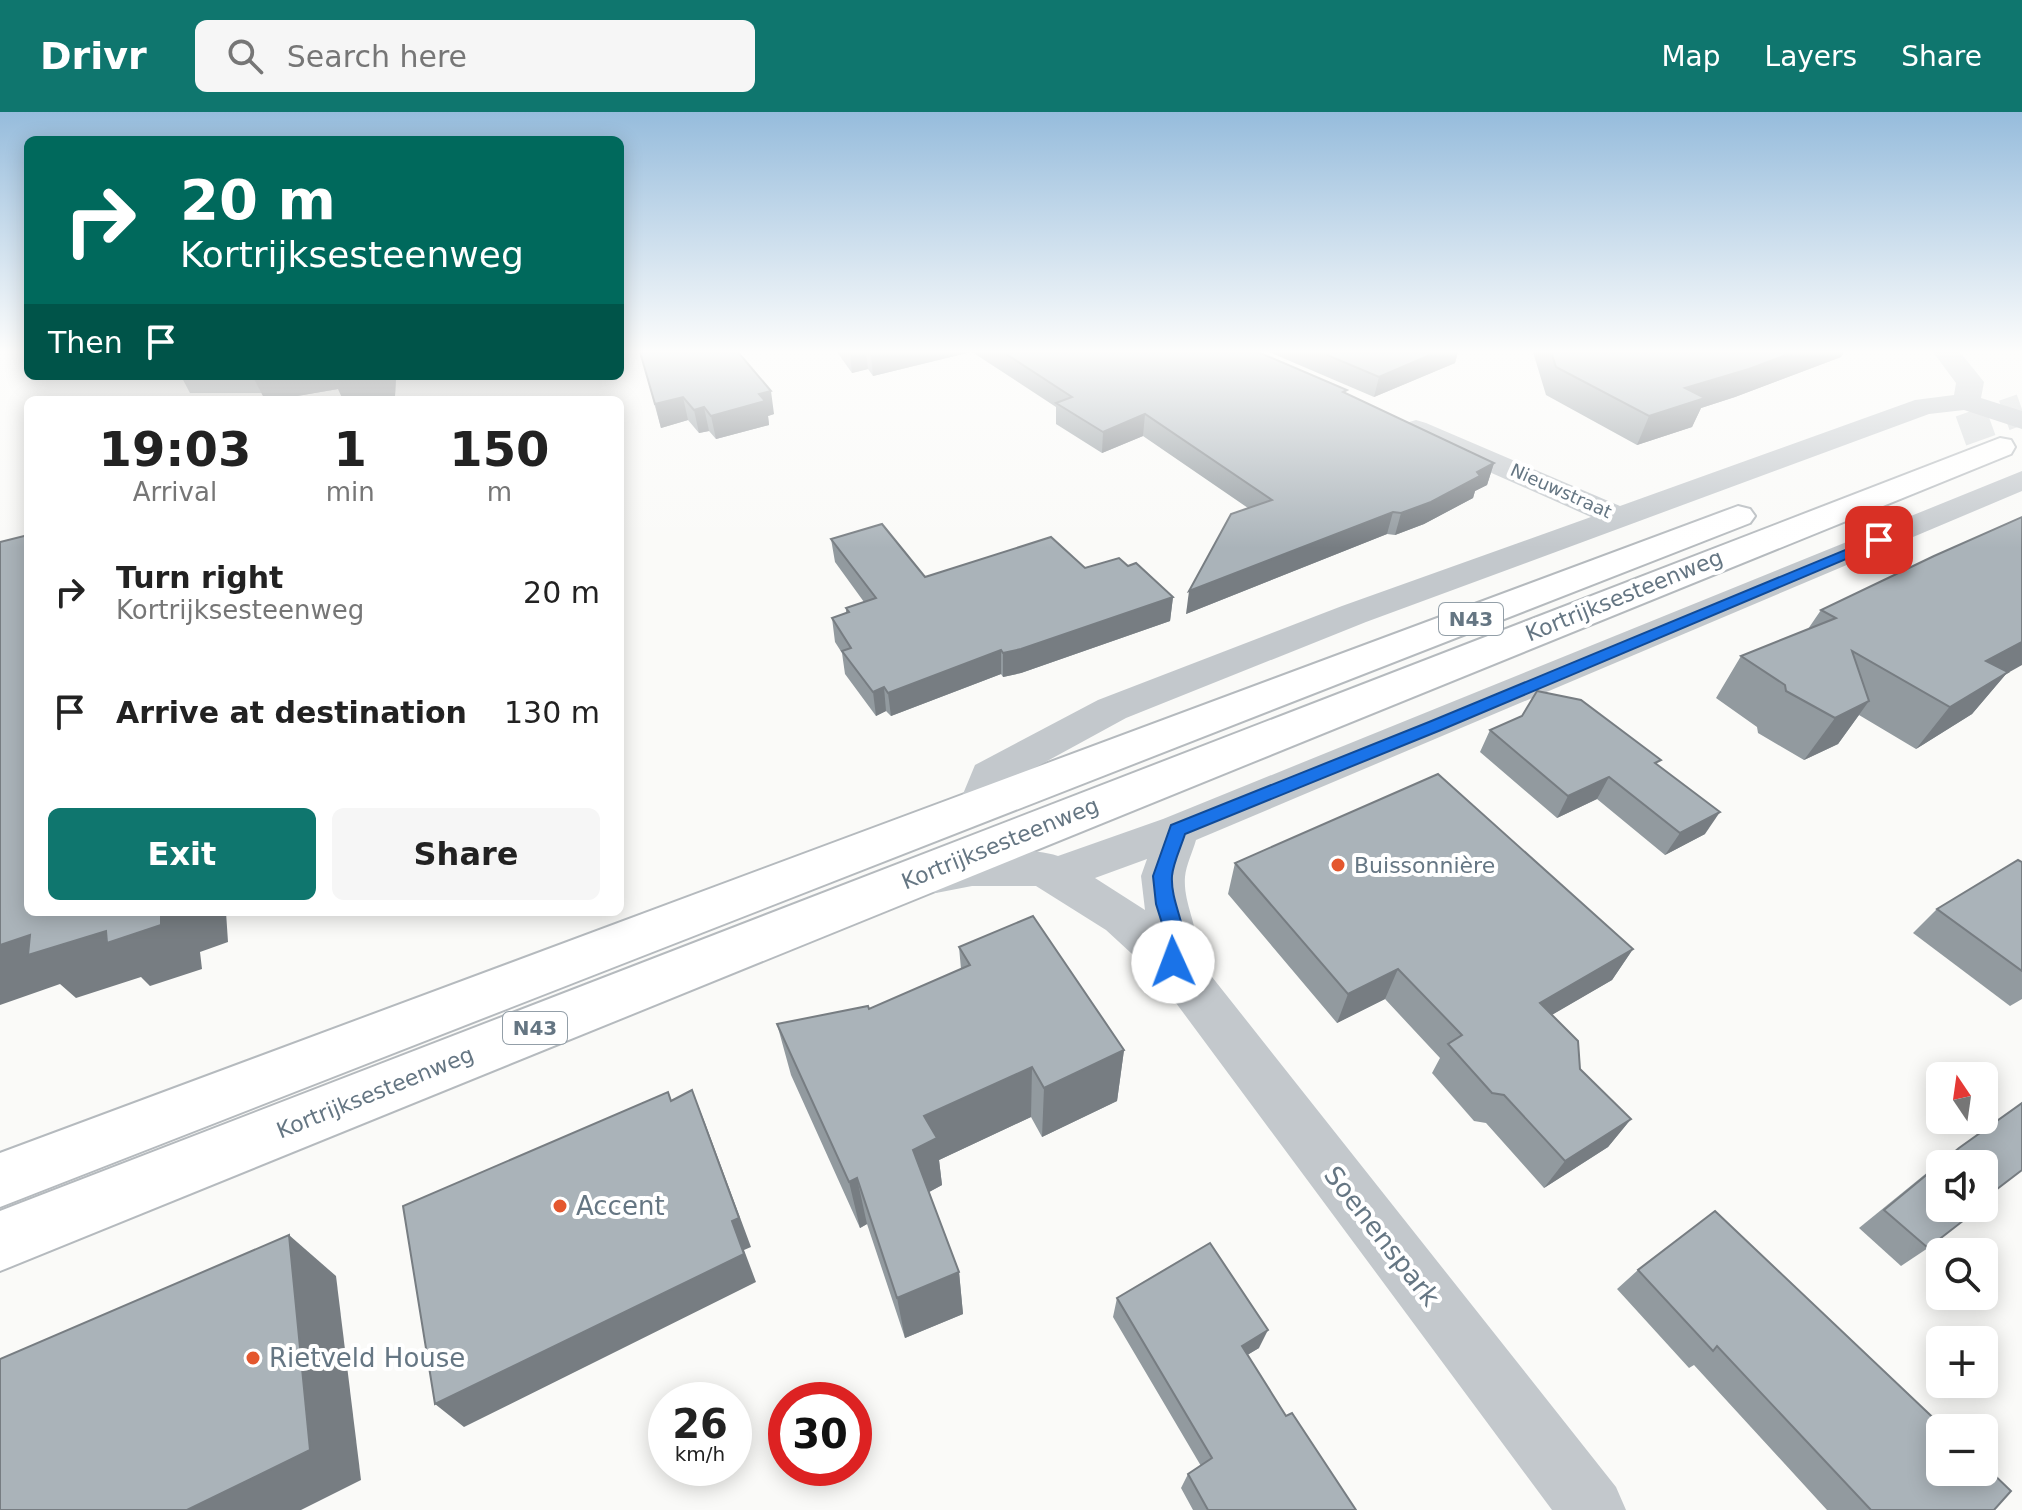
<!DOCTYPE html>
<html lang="en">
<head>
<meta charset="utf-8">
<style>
  body { margin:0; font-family:"DejaVu Sans",sans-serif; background:#f6f6f6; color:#222; height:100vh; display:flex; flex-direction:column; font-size:30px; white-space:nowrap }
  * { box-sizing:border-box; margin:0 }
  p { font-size:26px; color:#767676 }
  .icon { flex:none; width:44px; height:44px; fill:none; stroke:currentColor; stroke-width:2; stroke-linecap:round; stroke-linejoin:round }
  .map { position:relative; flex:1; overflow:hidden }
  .details { position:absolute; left:24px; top:284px; width:600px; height:520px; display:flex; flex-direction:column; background:#fff; border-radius:12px; box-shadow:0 4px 20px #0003 }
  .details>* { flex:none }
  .hud { position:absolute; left:24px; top:24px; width:600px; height:244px; border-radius:12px; box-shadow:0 4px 20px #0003; background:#00695c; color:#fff; overflow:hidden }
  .needle { width:52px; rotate:347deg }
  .buttons { position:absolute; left:1926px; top:950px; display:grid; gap:16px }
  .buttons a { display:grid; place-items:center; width:72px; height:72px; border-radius:12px; background:#fff; box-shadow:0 4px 20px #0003; font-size:40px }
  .speed { position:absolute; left:648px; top:1270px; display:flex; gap:16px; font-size:40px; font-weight:700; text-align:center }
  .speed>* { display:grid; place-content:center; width:104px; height:104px; border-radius:50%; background:#fff; box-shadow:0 4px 20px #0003; line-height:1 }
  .speed small { font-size:20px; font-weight:400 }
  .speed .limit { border:12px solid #d22; background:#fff; color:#111 }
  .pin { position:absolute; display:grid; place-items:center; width:68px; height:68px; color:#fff; margin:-34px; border-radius:16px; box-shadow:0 4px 12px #0006 }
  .me { position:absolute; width:88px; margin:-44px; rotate:358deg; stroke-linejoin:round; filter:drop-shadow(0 0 6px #0008) }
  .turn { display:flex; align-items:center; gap:28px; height:168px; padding:0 24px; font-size:36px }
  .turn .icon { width:104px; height:104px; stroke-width:2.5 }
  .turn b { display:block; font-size:56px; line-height:68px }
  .then { display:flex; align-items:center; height:76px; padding:0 24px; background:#0003; gap:16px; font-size:30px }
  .eta { display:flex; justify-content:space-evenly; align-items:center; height:136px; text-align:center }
  .eta b { font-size:48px; font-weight:800; line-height:56px }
  .primary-button { display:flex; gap:16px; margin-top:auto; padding:16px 24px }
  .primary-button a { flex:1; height:92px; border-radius:12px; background:#0f766e; color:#fff; font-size:32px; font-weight:800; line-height:92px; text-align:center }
  .primary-button a+a { background:#f6f6f6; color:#222 }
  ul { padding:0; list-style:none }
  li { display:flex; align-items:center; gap:24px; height:120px; padding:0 24px }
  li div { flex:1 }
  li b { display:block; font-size:30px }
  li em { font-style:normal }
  header { display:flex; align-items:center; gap:48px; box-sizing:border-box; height:112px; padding:0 40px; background:#0f766e; color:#fff }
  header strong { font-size:38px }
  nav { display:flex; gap:44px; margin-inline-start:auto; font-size:28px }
  .search { width:560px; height:72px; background:#f6f6f6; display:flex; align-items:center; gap:20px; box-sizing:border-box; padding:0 28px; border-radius:12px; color:#767676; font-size:30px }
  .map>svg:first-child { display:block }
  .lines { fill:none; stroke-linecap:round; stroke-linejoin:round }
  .primary-tunnel { stroke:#d5d9db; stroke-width:31; stroke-dasharray:31 15; stroke-linecap:butt }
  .primary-casing { stroke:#b5babe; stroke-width:4 }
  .minor { fill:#c3c8cc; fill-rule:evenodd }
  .primary { fill:#fff; fill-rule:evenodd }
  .wall { fill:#929a9f }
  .shaded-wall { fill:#777d82 }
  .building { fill:#aab3b9; stroke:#777d82; stroke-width:2 }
  .route { fill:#1a73e8; stroke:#114b97; stroke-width:2 }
  .poi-dot { fill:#e4572e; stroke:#fff; stroke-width:3 }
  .labels { text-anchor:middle; stroke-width:8; stroke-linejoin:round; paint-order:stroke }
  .far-street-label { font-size:18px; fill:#657683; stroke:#fff }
  .shield { fill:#fff; stroke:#939fa8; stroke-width:2 }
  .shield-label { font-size:20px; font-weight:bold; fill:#657683 }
  .street-label { font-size:22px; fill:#657683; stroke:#fff }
  .poi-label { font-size:22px; fill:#657683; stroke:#fff; text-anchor:start }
  .near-poi-label { font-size:26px; fill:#657683; stroke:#fff; text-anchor:start }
  .near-street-label { font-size:26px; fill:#657683; stroke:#fff }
</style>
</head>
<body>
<header>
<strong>Drivr</strong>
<div class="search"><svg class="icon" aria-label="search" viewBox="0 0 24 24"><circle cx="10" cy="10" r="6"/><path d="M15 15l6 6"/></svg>Search here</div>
<nav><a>Map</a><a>Layers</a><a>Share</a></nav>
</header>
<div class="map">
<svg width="2022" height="1398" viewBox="0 0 2022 1398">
  <rect width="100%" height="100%" fill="#fafaf8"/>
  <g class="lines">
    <!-- primary-tunnel -->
    <path class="primary-tunnel" d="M 1961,319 L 2022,297"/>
    <defs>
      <g id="primary">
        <path d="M 2000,326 L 2011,328 L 2015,335 L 2011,342 L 0,1159 L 0,1099 Z"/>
        <path d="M 1738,394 L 1750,397 L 1755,404 L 1750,411 L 0,1095 L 0,1041 Z"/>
      </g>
    </defs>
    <!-- primary casing -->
    <use href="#primary" class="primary-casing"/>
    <!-- minor -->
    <g class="minor">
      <path d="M 1933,240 L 1960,240 L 1984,270 L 1981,286 L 2022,299 L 2022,317 L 1964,298 L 1929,302 L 1366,510 L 1126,606 L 1007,671 L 994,705 L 979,709 L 964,705 L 958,694 L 975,653 L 1098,588 L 1342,494 L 1591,405 L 1406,323 L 1402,317 L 1406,311 L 1416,308 L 1426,311 L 1620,394 L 1915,288 L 1954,283 L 1956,271 Z"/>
      <path d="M 2022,359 L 2022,379 L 1196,728 C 1193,739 1186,753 1185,765 C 1183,793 1200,814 1197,846 L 1616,1375 L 1626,1398 L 1552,1398 L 1156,864 L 1106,818 L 1036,774 L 972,774 L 936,781 L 920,776 L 914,764 L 920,752 C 959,740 1019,732 1058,744 L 1163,707 ZM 1147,747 L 1141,764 L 1145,798 L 1095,766 Z"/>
    </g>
    <!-- primary -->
    <use href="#primary" class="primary"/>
  </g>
  <!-- wall -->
  <g class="wall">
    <path d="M 640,240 L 738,240 L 774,302 L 768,304 L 769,313 L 716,327 L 709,319 L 699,321 L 688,308 L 661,316 Z"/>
    <path d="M 837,240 L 971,240 L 873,264 L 868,257 L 852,261 Z"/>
    <path d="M 972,240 L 1258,240 L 1494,351 L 1487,373 L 1475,379 L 1473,386 L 1424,412 L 1395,423 L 1387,422 L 1186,502 L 1248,396 L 1143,324 L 1102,341 L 1056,312 L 1056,295 Z"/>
    <path d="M 1269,240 L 1458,240 L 1455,251 L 1374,285 Z"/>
    <path d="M 1533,240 L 1844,240 L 1841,245 L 1735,285 L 1701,296 L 1692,315 L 1637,333 L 1546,283 Z"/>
    <path d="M 181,264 L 396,264 L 395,284 L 338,277 L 274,288 L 265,288 L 262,281 L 190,281 Z"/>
    <path d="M 831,427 L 925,465 L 1128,454 L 1173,485 L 1170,509 L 1021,561 L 1003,565 L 1001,562 L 891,604 L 886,599 L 876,604 L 845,562 L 842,541 L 835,530 L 832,506 L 846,501 L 846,496 L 864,490 L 835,450 Z"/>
    <path d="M 1821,498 L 2006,562 L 1972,602 L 1916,637 L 1859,603 L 1838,632 L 1804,648 L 1758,621 L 1757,615 L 1716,586 L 1741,544 L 1808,517 Z"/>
    <path d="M 1490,618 L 1658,653 L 1705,722 L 1665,743 L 1597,687 L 1557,706 L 1480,640 Z"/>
    <path d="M 2022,750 L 2022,887 L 2010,894 L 1913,821 L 1937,797 Z"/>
    <path d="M 1235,751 L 1633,837 L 1612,868 L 1551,903 L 1580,957 L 1631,1007 L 1608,1035 L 1544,1076 L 1486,1011 L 1474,1009 L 1432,961 L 1440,946 L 1385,887 L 1337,911 L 1228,782 Z"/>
    <path d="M 959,835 L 1124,938 L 1117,989 L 1042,1025 L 1031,1005 L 939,1048 L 942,1073 L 929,1080 L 959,1160 L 963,1202 L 905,1226 L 867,1112 L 860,1116 L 791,963 L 777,912 L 869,897 L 961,857 Z"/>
    <path d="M 1959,1036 L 1984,1052 L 1928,1136 L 1901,1154 L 1859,1116 L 1934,1055 Z"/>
    <path d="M 1638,1158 L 1994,1398 L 1827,1398 L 1694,1253 L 1689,1256 L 1617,1177 Z"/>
    <path d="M 1117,1186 L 1259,1236 L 1247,1243 L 1286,1304 L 1356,1398 L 1193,1398 L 1181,1376 L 1188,1362 L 1201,1354 L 1113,1205 Z"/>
  </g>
  <!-- shaded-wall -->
  <g class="shaded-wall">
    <path d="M 866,240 L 868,257 L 852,261 L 850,241 Z"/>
    <path d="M 883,240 L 971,240 L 873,264 L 871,243 Z"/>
    <path d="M 1437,240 L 1458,240 L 1455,251 L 1374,285 L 1379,265 Z"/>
    <path d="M 1794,240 L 1844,240 L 1841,245 L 1735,285 L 1701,296 L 1692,315 L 1637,333 L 1649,304 L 1685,276 Z"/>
    <path d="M 129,264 L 152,264 L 130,267 Z"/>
    <path d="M 271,264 L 396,264 L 395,284 L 369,288 L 343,288 L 338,277 L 274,288 L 265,288 L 254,267 Z"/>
    <path d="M 771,279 L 774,302 L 768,304 L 769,313 L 716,327 L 711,304 L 759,282 Z"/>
    <path d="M 683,285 L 688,308 L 661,316 L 655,292 Z"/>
    <path d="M 704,295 L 709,319 L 699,321 L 694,298 Z"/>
    <path d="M 1145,302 L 1143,324 L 1102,341 L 1103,320 Z"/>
    <path d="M 1494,351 L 1487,373 L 1475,379 L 1473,386 L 1424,412 L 1395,423 L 1401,401 Z"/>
    <path d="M 1393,400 L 1387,422 L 1186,502 L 1189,479 Z"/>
    <path d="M 1173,485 L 1170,509 L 1021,561 L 1003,565 L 1003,541 Z"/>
    <path d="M 2022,530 L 2022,553 L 2006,562 L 1972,602 L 1916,637 L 1986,549 Z"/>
    <path d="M 1001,538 L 1001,562 L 891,604 L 888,581 Z"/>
    <path d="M 884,575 L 886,599 L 876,604 L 873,580 Z"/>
    <path d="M 1869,589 L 1838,632 L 1804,648 L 1835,606 Z"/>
    <path d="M 1609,665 L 1597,687 L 1557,706 L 1568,684 Z"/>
    <path d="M 1720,700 L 1705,722 L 1665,743 L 1680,721 Z"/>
    <path d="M 161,800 L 226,800 L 228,830 L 200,840 L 202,857 L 150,874 L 141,865 L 76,886 L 60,872 L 0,893 L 0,833 L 30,823 Z"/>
    <path d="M 1633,837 L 1612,868 L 1521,921 L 1540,891 Z"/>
    <path d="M 1398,857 L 1385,887 L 1337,911 L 1348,882 Z"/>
    <path d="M 1124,938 L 1117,989 L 1042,1025 L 1044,976 Z"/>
    <path d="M 1032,955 L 1031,1005 L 939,1048 L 942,1073 L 920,1085 L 913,1038 L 924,1004 Z"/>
    <path d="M 692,978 L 705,1011 L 751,1135 L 744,1138 L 756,1170 L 464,1315 L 435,1292 L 732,1109 Z"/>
    <path d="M 1631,1007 L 1608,1035 L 1544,1076 L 1565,1049 Z"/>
    <path d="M 857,1066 L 867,1112 L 860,1116 L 849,1070 Z"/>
    <path d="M 289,1123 L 336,1164 L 361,1368 L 301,1398 L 187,1398 Z"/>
    <path d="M 959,1160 L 963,1202 L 905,1226 L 897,1186 Z"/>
    <path d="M 1268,1218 L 1259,1236 L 1234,1251 L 1242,1234 Z"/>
  </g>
  <!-- building -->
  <g class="building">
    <path d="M 640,240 L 738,240 L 771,279 L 759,282 L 765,289 L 711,304 L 704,295 L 694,298 L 683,285 L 655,292 Z"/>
    <path d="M 1003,240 L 1258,240 L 1347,278 L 1343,280 L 1494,351 L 1477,360 L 1480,364 L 1431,390 L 1401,401 L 1393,400 L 1189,479 L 1231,402 L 1272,388 L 1145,302 L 1103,320 L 1056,291 L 1072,285 Z"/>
    <path d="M 1320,240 L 1437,240 L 1379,265 Z"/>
    <path d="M 1551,240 L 1794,240 L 1749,257 L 1685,276 L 1705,286 L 1649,304 L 1556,255 Z"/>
    <path d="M 254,264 L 271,264 L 254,267 Z"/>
    <path d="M 335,264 L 370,264 L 335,269 Z"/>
    <path d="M 2022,405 L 2022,530 L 1986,549 L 2008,560 L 1950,595 L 1852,539 L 1869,589 L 1835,606 L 1786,579 L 1785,573 L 1741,544 L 1836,506 L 1821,498 L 1934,444 Z"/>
    <path d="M 882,412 L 925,465 L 1051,425 L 1085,456 L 1119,446 L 1128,454 L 1136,451 L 1173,485 L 1021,537 L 1003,541 L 1001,538 L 888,581 L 884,575 L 873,580 L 842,539 L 851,536 L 832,506 L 849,500 L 846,496 L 876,486 L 831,427 Z"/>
    <path d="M 28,423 L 28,800 L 161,800 L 161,813 L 107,831 L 106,819 L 28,843 L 30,823 L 0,833 L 0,430 Z"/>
    <path d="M 1537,579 L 1581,588 L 1661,648 L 1655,651 L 1720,700 L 1680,721 L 1609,665 L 1568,684 L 1490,618 L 1522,604 Z"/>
    <path d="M 1438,662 L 1633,837 L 1540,891 L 1578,929 L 1580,957 L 1631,1007 L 1565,1049 L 1504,983 L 1492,981 L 1448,932 L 1462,923 L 1398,857 L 1348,882 L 1235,751 Z"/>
    <path d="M 2018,748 L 2022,750 L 2022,859 L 1937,797 Z"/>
    <path d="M 1033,804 L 1124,938 L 1044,976 L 1032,955 L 924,1004 L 937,1026 L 913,1038 L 959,1160 L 897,1186 L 857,1066 L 849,1070 L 777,912 L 868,894 L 869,897 L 970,853 L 959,835 Z"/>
    <path d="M 692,978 L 739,1106 L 732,1109 L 744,1142 L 435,1292 L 403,1094 L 668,980 L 671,989 Z"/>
    <path d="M 2022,991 L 2022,1058 L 1984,1087 L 1984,1052 L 1940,1052 L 1940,1096 L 1973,1096 L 1965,1102 L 1968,1105 L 1928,1136 L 1884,1098 L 1959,1036 Z"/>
    <path d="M 1715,1099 L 1944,1316 L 1940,1316 L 1940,1360 L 1984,1360 L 1984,1353 L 2011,1379 L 1994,1398 L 1871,1398 L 1717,1234 L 1713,1239 L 1638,1158 Z"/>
    <path d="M 289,1123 L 310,1338 L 187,1398 L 0,1398 L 0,1247 Z"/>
    <path d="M 1210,1131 L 1268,1218 L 1242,1234 L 1286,1304 L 1292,1301 L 1356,1398 L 1208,1398 L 1188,1362 L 1212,1346 L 1117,1186 Z"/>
  </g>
  <!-- sky -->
  <linearGradient id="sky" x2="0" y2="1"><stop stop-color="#96bcdc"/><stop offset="0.55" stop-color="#fdfdfc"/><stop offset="1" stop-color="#fdfdfc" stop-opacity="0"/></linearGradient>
  <rect width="2022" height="436" fill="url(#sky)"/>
  <!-- route -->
  <path class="route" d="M 1879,424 L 1886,428 L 1884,431 L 1441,618 L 1185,722 C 1181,735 1173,751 1172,764 C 1170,796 1196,825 1180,856 L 1173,858 L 1166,856 L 1163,850 L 1166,824 L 1156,792 L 1153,764 L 1171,713 L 1429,610 Z"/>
  <!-- markers -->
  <g class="poi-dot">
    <circle cx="1338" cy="753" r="8"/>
    <circle cx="560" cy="1094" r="8"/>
    <circle cx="253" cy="1246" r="8"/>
  </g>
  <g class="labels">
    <!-- far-street labels -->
    <g class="far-street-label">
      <text transform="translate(1561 379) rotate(24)" y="6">Nieuwstraat</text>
    </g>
    <!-- shield labels -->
    <g class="shield">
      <rect x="1439" y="491" width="64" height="32" rx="6"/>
      <rect x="503" y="900" width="64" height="32" rx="6"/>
    </g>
    <g class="shield-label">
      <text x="1471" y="514">N43</text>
      <text x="535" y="923">N43</text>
    </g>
    <!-- street labels -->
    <g class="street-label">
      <text transform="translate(1624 483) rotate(-22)" y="8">Kortrijksesteenweg</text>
      <text transform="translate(1000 731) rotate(-22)" y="8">Kortrijksesteenweg</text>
      <text transform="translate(375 980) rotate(-22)" y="8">Kortrijksesteenweg</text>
    </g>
    <!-- poi labels -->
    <g class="poi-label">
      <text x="1354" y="761">Buissonnière</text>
    </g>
    <!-- near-poi labels -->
    <g class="near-poi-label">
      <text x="576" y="1103">Accent</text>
      <text x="269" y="1255">Rietveld House</text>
    </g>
    <!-- near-street labels -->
    <g class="near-street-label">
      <text transform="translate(1382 1124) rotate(52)" y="9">Soenenspark</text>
    </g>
  </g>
</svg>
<div class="buttons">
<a><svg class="needle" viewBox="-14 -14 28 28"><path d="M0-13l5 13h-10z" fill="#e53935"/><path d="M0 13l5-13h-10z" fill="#767676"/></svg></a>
<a><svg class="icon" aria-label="sound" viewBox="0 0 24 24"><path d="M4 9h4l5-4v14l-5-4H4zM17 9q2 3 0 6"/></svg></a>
<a><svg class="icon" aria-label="search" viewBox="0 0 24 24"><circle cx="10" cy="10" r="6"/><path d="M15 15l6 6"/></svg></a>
<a>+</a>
<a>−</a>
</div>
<div class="speed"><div>26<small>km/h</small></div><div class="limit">30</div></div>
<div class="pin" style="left:1879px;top:428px;background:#d93025"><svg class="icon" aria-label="arrive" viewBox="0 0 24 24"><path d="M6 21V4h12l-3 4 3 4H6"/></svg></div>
<svg class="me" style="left:1173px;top:850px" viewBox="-20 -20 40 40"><circle r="19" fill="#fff"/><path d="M0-13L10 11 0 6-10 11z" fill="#1a73e8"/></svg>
<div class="hud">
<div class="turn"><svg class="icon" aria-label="right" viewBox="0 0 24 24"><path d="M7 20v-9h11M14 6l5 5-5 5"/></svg><div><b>20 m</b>Kortrijksesteenweg</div></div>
<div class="then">Then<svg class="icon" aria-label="arrive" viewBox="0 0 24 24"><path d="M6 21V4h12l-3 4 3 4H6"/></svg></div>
</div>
<section class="details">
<div class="eta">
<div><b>19:03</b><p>Arrival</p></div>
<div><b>1</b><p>min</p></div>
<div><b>150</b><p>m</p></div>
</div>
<ul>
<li><svg class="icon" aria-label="right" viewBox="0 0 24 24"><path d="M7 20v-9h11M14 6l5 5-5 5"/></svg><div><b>Turn right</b><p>Kortrijksesteenweg</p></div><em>20 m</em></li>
<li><svg class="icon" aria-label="arrive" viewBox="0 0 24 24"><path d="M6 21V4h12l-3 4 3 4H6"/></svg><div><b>Arrive at destination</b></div><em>130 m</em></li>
</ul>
<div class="primary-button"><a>Exit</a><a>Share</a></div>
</section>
</div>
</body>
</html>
